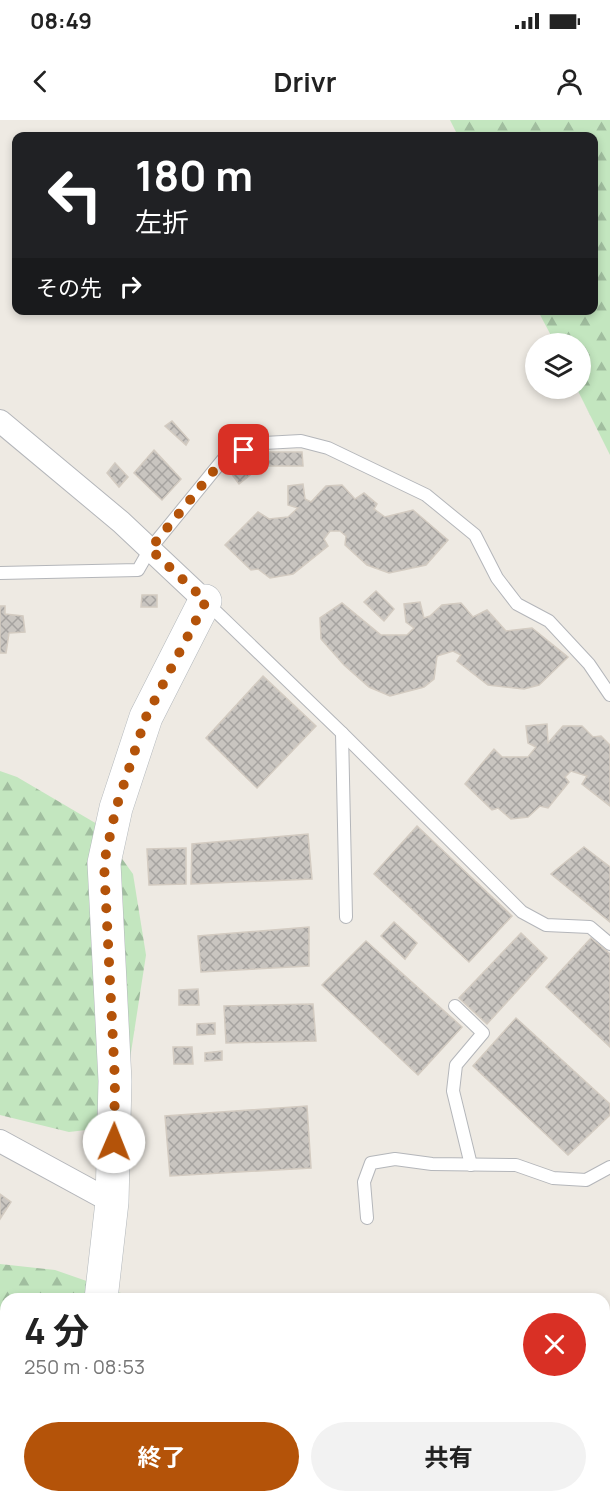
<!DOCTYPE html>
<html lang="ja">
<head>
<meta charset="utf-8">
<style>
  body { margin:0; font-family:Manrope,"Noto Sans JP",sans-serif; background:#f2f2f2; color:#222; height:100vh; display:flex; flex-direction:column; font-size:22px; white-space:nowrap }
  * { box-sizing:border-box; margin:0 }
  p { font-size:20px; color:#767676 }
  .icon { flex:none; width:33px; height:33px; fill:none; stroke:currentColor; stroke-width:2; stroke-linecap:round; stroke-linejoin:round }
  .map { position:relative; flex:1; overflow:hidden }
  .details { position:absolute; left:0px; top:1173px; width:610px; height:210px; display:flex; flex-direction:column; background:#fff; border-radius:18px 18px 0 0; box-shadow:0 3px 9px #0003 }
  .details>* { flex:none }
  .hud { position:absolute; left:12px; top:12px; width:586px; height:183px; border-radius:12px; box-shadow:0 3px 9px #0003; background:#202124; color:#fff; overflow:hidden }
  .tools { position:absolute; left:525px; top:213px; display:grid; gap:12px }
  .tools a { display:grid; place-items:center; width:66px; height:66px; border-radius:50%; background:#fff; box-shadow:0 3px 9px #0003; font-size:30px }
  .pin { position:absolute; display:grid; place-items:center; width:51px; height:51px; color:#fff; margin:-26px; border-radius:12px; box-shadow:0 3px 9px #0006 }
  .me { position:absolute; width:66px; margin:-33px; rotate:1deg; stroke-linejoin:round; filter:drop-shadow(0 0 4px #0008) }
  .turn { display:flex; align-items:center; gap:21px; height:126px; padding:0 24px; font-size:27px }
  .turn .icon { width:78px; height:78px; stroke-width:2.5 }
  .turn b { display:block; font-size:42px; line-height:51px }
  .then { display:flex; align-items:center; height:57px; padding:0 24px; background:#0003; gap:12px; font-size:22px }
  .round { display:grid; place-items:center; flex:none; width:63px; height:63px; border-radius:32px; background:#f2f2f2 }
  .overview { display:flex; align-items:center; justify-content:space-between; height:102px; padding:0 24px }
  h1 { font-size:36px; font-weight:700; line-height:45px }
  .cta { display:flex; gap:12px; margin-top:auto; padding:12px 24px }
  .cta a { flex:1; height:69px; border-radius:36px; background:#b45309; color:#fff; font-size:24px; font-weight:700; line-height:69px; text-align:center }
  .cta a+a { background:#f2f2f2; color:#222 }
  .status { display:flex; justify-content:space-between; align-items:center; height:42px; padding:0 30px; background:#fff; direction:ltr }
  .status svg { height:16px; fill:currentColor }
  header { display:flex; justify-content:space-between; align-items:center; height:78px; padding:0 24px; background:#fff; font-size:27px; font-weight:700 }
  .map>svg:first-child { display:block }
  .forest { fill:url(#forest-firs) }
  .building { fill:url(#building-cross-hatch); stroke:#d3cbc1; stroke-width:1.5 }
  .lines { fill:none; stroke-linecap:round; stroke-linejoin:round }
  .lane-casing { stroke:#b4b6ba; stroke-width:14 }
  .street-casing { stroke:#b4b6ba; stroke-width:24 }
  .secondary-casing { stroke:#b2b7bb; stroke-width:34 }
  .lane { stroke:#fff; stroke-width:12 }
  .street { stroke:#fff; stroke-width:22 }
  .secondary { stroke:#fff; stroke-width:33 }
  .route { stroke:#b45309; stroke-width:10; stroke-dasharray:0 18 }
</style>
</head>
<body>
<div class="status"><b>08:49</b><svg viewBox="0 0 49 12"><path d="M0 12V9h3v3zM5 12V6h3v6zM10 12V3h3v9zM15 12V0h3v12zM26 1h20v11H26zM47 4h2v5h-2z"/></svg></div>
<header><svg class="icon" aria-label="back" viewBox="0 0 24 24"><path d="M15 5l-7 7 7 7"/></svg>Drivr<svg class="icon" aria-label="person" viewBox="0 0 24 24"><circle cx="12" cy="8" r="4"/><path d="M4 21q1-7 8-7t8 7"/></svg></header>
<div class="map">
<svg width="610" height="1383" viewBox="0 0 610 1383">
  <defs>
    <pattern id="forest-firs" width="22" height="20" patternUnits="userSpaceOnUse" patternTransform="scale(1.5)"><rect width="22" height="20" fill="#c3e6bf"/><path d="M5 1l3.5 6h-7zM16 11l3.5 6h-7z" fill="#a1be9f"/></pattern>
    <pattern id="building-cross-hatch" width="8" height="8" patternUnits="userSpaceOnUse" patternTransform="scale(1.5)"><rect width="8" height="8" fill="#c9c5c0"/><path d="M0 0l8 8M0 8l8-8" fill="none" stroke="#a6a3a0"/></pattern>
  </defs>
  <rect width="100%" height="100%" fill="#eeeae3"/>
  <!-- forest -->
  <g class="forest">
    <path d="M 450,0 L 610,0 L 610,335 L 577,269 L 580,268 L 580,224 L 555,223 L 538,191 L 594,190 L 594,16 L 458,16 Z"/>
    <path d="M 0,651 L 17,657 L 97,704 L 133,754 L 146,835 L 123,984 L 103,1008 L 69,1012 L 0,995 Z"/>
    <path d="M 0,1144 L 55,1150 L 124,1174 L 130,1179 L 6,1179 L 6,1377 L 286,1377 L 292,1383 L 0,1383 Z"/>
  </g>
  <!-- building -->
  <g class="building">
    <path d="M 172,301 L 189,320 L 186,325 L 165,306 Z"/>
    <path d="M 154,330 L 181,359 L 162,380 L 134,353 Z"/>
    <path d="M 253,332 L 302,332 L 303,346 L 254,346 Z"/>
    <path d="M 243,335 L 255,351 L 239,364 L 228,349 Z"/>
    <path d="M 115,343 L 128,357 L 119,367 L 107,353 Z"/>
    <path d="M 303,364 L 305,379 L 311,382 L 326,366 L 342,365 L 355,379 L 364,373 L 377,384 L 374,389 L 385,397 L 413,390 L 448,420 L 426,445 L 389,453 L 367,445 L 345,425 L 346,416 L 340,411 L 330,411 L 324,419 L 328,426 L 293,454 L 270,458 L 258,449 L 251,450 L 225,425 L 258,392 L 269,399 L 288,397 L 298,388 L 288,385 L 288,366 Z"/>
    <path d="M 376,471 L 394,489 L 384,501 L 364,482 Z"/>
    <path d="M 142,475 L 157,475 L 157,487 L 141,487 Z"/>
    <path d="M 420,482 L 424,498 L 430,496 L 442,485 L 461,483 L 473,497 L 487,490 L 506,511 L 532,508 L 568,537 L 539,565 L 524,569 L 488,565 L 457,541 L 461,535 L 453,531 L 437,536 L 434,559 L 424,567 L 390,576 L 369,567 L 344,545 L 321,519 L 320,498 L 342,483 L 381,515 L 407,515 L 414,508 L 406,502 L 404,484 Z"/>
    <path d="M 0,486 L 5,486 L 5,494 L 23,496 L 25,512 L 9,513 L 6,533 L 0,533 Z"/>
    <path d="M 263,556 L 316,606 L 257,668 L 206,618 Z"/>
    <path d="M 547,604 L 548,623 L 563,606 L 582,606 L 593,617 L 601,616 L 610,625 L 610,686 L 582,664 L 587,656 L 571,651 L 565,657 L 569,662 L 548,688 L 540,686 L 528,697 L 511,699 L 498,688 L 492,690 L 465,664 L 494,629 L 502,637 L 528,637 L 536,627 L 528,623 L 526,606 Z"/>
    <path d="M 417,706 L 512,796 L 469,842 L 374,754 Z"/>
    <path d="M 308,714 L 312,759 L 191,764 L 192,724 Z"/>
    <path d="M 584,727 L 610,747 L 610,802 L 551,754 Z"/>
    <path d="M 186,728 L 186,764 L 149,765 L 147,729 Z"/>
    <path d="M 394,802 L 417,823 L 405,839 L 381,816 Z"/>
    <path d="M 309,807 L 309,846 L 201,852 L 198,816 Z"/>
    <path d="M 521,813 L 547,838 L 487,904 L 459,878 Z"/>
    <path d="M 591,818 L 610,834 L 610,927 L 546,867 Z"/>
    <path d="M 366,821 L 462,907 L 418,955 L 322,865 Z"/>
    <path d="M 198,869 L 199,885 L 179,885 L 179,870 Z"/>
    <path d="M 313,884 L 316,921 L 226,923 L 224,886 Z"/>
    <path d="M 516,898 L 610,984 L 610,995 L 568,1035 L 473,946 Z"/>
    <path d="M 215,903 L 215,914 L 197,915 L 197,904 Z"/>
    <path d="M 173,927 L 192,927 L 193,944 L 174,944 Z"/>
    <path d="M 222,931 L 222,940 L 205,941 L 205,933 Z"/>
    <path d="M 307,986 L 311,1048 L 170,1056 L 165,996 Z"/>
    <path d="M 0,1074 L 11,1082 L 0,1099 Z"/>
  </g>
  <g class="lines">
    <defs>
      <g id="lane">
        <path d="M 0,453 L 138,450 L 150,429 L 225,337 L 264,323 L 301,321 L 328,328 L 426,375 L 475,415 L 497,458 L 517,484 L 549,501 L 589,544 L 610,575"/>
        <path d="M 206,482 L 342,613 L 522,792 L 546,805 L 590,807 L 610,824"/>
        <path d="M 342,613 L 346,797"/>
        <path d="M 455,886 L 483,913 L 456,945 L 453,971 L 471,1045"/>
        <path d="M 367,1098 L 364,1062 L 371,1043 L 395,1039 L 432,1044 L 516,1045 L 553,1058 L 586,1060 L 610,1047"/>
      </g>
      <g id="street">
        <path d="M 0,301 L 121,402 L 205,481"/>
        <path d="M 0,1021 L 112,1082"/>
      </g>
      <g id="secondary">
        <path d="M 101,1179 L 112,1082 L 115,961 L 104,743 L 116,688 L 146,597 L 205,481"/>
        <path d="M 80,1383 L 81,1377"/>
      </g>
    </defs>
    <!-- lane casing -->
    <use href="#lane" class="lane-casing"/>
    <!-- street casing -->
    <use href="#street" class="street-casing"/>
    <!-- secondary casing -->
    <use href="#secondary" class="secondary-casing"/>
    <!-- lane -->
    <use href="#lane" class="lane"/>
    <!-- street -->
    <use href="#street" class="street"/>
    <!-- secondary -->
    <use href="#secondary" class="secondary"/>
  </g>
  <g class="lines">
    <!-- route -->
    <path class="route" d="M 114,1022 L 115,961 L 104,743 L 116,688 L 146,597 L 206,481 L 150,429 L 225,337 L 244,330"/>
  </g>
</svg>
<div class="tools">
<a><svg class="icon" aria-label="layers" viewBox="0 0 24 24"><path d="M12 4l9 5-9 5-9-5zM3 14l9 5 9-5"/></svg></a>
</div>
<div class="pin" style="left:244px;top:330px;background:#d93025"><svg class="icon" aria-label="arrive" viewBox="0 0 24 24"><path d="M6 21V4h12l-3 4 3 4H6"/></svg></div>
<svg class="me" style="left:114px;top:1022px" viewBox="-20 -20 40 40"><circle r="19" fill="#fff"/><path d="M0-13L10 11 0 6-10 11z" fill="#b45309"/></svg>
<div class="hud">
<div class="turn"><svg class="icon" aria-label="left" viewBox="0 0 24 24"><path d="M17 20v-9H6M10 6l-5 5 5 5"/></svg><div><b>180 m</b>左折</div></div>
<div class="then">その先<svg class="icon" aria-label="right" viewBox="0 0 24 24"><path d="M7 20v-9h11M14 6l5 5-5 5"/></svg></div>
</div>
<section class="details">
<div class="overview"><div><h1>4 分</h1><p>250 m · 08:53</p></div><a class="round" style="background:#d93025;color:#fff"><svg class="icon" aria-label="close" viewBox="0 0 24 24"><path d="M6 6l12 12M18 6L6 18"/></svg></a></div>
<div class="cta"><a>終了</a><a>共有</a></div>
</section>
</div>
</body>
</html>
